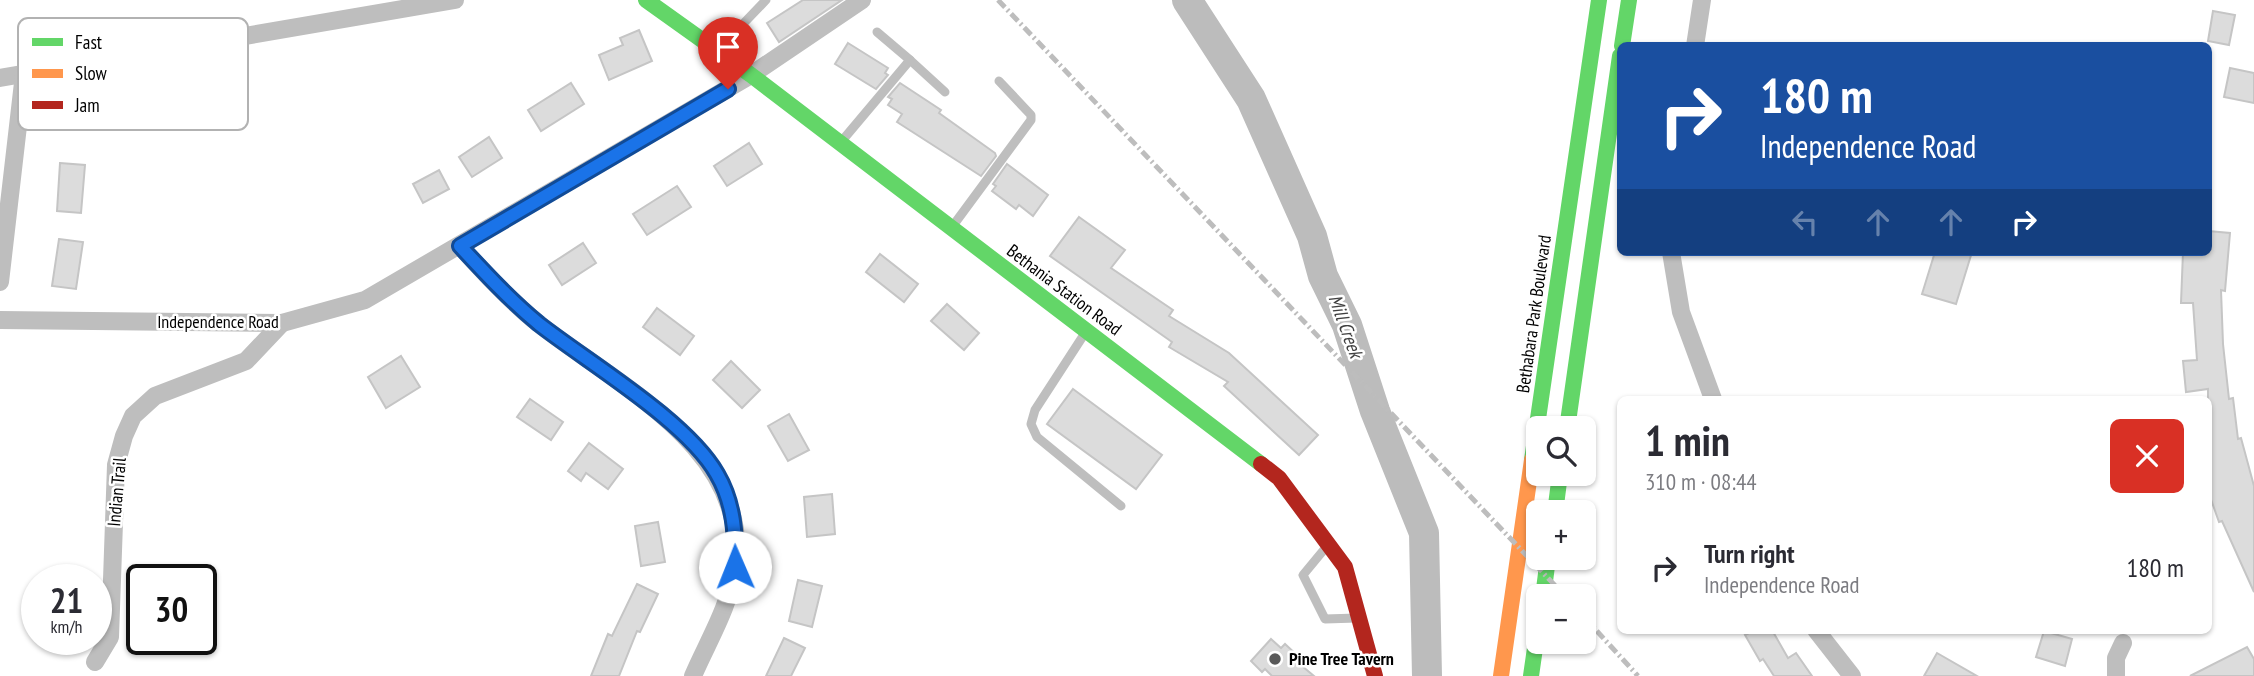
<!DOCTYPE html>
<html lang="en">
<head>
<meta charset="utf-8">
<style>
  body { margin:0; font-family:"PT Sans Narrow",sans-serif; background:#f2f2f3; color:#2b2b33; height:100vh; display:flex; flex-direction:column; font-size:26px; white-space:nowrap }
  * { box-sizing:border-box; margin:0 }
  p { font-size:23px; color:#7c7c81 }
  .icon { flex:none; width:38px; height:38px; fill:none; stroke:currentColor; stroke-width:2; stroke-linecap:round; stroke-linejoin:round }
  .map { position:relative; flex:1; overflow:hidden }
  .details { position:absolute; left:1617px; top:396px; width:595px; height:238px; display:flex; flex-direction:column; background:#fff; border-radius:10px; box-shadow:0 2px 5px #0004 }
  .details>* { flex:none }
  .hud { position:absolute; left:1617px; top:42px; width:595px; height:214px; border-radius:10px; box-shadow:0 2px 5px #0004; background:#1a4fa0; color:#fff; overflow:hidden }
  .controls { position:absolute; left:1526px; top:416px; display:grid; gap:14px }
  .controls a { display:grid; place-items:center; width:70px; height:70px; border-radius:10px; background:#fff; box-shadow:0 2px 5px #0004; font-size:35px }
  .speed { position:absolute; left:21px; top:564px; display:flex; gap:14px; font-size:35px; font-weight:700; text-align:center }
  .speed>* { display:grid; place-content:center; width:91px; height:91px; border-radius:50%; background:#fff; box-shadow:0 2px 5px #0004; line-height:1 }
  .speed small { font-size:18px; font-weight:400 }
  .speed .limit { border:4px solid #111; border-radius:10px; background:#fff; color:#111 }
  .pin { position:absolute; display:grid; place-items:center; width:60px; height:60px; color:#fff; margin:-72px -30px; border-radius:50% 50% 50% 0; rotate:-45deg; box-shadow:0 0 7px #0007 }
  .pin .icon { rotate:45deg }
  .me { position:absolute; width:77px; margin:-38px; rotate:359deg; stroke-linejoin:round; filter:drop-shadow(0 0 5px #0008) }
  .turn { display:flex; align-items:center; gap:24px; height:147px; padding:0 28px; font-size:32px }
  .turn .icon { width:91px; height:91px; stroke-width:2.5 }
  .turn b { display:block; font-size:49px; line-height:60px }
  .lanes { display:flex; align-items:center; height:66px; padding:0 28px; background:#0003; justify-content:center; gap:35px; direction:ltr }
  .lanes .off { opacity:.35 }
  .round { display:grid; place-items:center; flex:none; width:74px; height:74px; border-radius:10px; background:#f2f2f3 }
  .summary { display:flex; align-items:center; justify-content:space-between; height:119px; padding:0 28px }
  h1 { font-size:42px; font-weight:600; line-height:52px }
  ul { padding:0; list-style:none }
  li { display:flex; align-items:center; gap:21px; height:105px; padding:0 28px }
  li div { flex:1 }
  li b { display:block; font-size:26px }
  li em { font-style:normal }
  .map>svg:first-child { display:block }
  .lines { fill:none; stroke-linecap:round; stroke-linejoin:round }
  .river { stroke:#bcbcbc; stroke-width:30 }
  .building { fill:#dcdcdc; stroke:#c5c5c5; stroke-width:2 }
  .lane { stroke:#bebebe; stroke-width:9 }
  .street { stroke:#bebebe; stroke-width:18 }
  .fast { stroke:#63d668; stroke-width:16 }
  .slow { stroke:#ff974d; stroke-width:16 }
  .jam { stroke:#b3261e; stroke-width:16 }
  .rail { stroke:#bdbdbd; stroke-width:5; stroke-dasharray:10 3.5 2 3.5; stroke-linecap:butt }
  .route-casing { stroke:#114b97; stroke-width:18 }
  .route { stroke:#1a73e8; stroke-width:12 }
  .poi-dot { fill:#595959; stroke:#fff; stroke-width:2.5 }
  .labels { text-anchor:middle; stroke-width:5; stroke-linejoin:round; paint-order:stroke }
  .street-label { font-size:18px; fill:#000; stroke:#fff }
  .poi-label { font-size:18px; font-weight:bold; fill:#000; stroke:#fff; text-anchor:start }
  .water-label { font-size:19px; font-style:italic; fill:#404040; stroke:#fff }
  .key { fill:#fff; stroke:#b2b2b2; stroke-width:2 }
  .key-label { font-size:19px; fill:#000 }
</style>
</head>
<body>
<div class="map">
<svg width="2254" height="676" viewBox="0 0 2254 676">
  <rect width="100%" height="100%" fill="#fff"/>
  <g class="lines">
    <!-- river -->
    <path class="river" d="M 1187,0 L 1251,99 L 1312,236 L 1323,276 L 1347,325 L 1375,411 L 1424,533 L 1427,676"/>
  </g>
  <!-- building -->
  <g class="building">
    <path d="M 803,0 L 842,0 L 779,42 L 767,23 Z"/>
    <path d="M 2213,11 L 2235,15 L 2229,45 L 2208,41 Z"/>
    <path d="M 639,30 L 652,61 L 609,80 L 599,55 L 623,45 L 620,38 Z"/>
    <path d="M 848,43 L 888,68 L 885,73 L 888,75 L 876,89 L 835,64 Z"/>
    <path d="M 2230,68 L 2254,73 L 2254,103 L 2224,97 Z"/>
    <path d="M 571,83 L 584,104 L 541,131 L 528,110 Z"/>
    <path d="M 900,83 L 941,110 L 939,113 L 995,153 L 996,156 L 981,176 L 897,122 L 902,114 L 888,105 L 892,99 L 888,97 Z"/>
    <path d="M 489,137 L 502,158 L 472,177 L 459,157 Z"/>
    <path d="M 749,143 L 762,164 L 727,186 L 714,166 Z"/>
    <path d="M 60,163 L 85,165 L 81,213 L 57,211 Z"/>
    <path d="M 1007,164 L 1048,195 L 1033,216 L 1019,205 L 1016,209 L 992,191 L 996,186 L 993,184 Z"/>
    <path d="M 439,170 L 449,189 L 423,203 L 413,184 Z"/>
    <path d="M 677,186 L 691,207 L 647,235 L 633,214 Z"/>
    <path d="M 1079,217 L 1125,250 L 1111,268 L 1173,310 L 1169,316 L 1229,353 L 1318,435 L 1299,455 L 1224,386 L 1228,382 L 1169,347 L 1172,342 L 1050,256 Z"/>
    <path d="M 2208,231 L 2230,233 L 2225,291 L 2221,290 L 2223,344 L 2229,399 L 2233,398 L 2238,439 L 2241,438 L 2254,486 L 2254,592 L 2222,521 L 2219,522 L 2208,491 L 2208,389 L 2186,392 L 2183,361 L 2197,360 L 2193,303 L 2181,303 L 2183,252 L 2208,252 Z"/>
    <path d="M 59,239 L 83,242 L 76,289 L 52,286 Z"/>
    <path d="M 583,243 L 596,263 L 562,285 L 549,265 Z"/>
    <path d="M 1935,252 L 1972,252 L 1956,304 L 1922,294 Z"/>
    <path d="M 880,254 L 918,284 L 904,302 L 866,272 Z"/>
    <path d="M 947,304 L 979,333 L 964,350 L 931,321 Z"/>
    <path d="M 657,308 L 694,336 L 680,355 L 643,327 Z"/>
    <path d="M 401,356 L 420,387 L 386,408 L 368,377 Z"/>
    <path d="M 731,361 L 760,390 L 742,408 L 713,380 Z"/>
    <path d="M 1073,389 L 1162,455 L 1136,489 L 1047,424 Z"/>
    <path d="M 530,399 L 563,422 L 551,440 L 517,417 Z"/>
    <path d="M 789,414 L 809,450 L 788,461 L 768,426 Z"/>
    <path d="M 589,443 L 623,469 L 608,489 L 586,473 L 581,481 L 568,471 Z"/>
    <path d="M 832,494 L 835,534 L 807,537 L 804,497 Z"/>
    <path d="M 658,522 L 665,562 L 641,566 L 635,526 Z"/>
    <path d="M 798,580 L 822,586 L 812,627 L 789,621 Z"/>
    <path d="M 637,584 L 658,594 L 640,632 L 637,631 L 619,676 L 591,676 L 608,634 L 612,636 Z"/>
    <path d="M 1755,630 L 1772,630 L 1788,658 L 1796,653 L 1812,676 L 1774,676 L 1763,659 L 1760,661 L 1745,635 Z"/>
    <path d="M 2044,631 L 2072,639 L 2065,666 L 2036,657 Z"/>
    <path d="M 784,638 L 805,648 L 791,676 L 766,676 Z"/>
    <path d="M 1271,639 L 1281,648 L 1285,644 L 1299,657 L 1296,661 L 1314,676 L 1272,676 L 1265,669 L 1262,672 L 1251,661 Z"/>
    <path d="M 2247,647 L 2254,659 L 2254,676 L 2190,676 Z"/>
    <path d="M 1937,653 L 1977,676 L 1924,676 Z"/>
  </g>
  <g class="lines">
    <!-- lane -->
    <g class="lane">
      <path d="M 718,50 L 766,0"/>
      <path d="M 910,60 L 945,92"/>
      <path d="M 841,142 L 910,60 L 877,32"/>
      <path d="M 952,227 L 1031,120 L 1031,115 L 999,81"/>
      <path d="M 1085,333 L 1035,410 L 1031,424 L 1037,437 L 1121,506"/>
      <path d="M 1327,546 L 1303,575 L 1325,619 L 1357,618"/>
    </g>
    <!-- street -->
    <g class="street">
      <path d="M 1695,46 L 1702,0"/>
      <path d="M 0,78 L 455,0"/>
      <path d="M 460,246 C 485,274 510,301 539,324 C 618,386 751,449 735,567 C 730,606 708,641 693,676"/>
      <path d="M 1671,252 L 1681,312 L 1713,399"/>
      <path d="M 0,282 L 24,74"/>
      <path d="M 0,320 L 282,323 L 365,300 L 751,75 L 862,0"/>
      <path d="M 1816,630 L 1852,676"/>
      <path d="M 95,662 L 110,637 L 116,465 L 124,436 L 133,416 L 155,396 L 246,361 L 282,323"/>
      <path d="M 2116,676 L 2116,658 L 2123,643"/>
    </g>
    <!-- fast -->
    <g class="fast">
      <path d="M 646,0 L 751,75 L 1261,464"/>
      <path d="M 1622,46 L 1629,0"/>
      <path d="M 1567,429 L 1620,56"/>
      <path d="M 1532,460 L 1599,0"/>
      <path d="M 1555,513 L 1560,474"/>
      <path d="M 1543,597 L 1548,558"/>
      <path d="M 1531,676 L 1538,627"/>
    </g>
    <!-- slow -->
    <path class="slow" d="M 1501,676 L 1532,460"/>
    <!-- jam -->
    <path class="jam" d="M 1261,464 L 1279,478 L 1345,567 L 1375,676"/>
    <!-- rail -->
    <g class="rail">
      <path d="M 998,0 L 1566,597"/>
      <path d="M 1584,617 L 1638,676"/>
    </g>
  </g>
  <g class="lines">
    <defs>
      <path id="route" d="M 728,89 L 460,246 C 485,273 510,300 539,324 C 589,363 687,421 717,474 C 734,503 736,535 735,567"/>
    </defs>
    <!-- route casing -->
    <use href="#route" class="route-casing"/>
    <!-- route -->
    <use href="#route" class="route"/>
  </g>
  <!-- markers -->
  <circle class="poi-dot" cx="1275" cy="659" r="7"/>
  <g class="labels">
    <!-- street labels -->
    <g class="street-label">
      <text transform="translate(1064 290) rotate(37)" y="6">Bethania Station Road</text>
      <text transform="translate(1534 314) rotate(-82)" y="6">Bethabara Park Boulevard</text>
      <text x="218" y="328">Independence Road</text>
      <text transform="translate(117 492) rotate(-85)" y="6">Indian Trail</text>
    </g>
    <!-- poi labels -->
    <g class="poi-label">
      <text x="1289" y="665">Pine Tree Tavern</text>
    </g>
    <!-- water labels -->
    <g class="water-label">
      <text transform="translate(1346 326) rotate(70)" y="7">Mill Creek</text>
    </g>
  </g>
  <!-- legend -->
  <rect x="18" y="18" width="230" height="112" rx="10" class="key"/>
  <rect x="32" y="38" width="31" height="8" fill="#63d668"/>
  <rect x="32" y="69" width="31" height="9" fill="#ff974d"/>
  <rect x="32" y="101" width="31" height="8" fill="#b3261e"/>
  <g class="key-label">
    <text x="75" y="49">Fast</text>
    <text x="75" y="80">Slow</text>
    <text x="75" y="112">Jam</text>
  </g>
</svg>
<div class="controls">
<a><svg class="icon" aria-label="search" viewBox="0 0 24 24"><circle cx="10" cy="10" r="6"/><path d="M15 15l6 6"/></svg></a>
<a>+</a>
<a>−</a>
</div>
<div class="speed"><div>21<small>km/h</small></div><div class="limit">30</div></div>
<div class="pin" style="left:728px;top:89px;background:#d93025"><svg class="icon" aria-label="arrive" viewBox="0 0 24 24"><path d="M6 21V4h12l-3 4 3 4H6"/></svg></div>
<svg class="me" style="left:735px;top:567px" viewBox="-20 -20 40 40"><circle r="19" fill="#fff"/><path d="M0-13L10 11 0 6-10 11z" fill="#1a73e8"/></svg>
<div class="hud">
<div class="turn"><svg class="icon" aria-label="right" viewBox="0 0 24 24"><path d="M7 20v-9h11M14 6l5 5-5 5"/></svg><div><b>180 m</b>Independence Road</div></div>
<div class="lanes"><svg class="icon off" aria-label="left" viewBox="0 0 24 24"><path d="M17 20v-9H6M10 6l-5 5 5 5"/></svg><svg class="icon off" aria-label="ahead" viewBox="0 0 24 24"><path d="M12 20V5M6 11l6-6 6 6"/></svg><svg class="icon off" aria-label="ahead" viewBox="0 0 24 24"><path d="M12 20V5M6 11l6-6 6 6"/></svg><svg class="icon" aria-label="right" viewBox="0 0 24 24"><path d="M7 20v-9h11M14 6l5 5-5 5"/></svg></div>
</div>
<section class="details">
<div class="summary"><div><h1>1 min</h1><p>310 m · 08:44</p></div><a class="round" style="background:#d93025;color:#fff"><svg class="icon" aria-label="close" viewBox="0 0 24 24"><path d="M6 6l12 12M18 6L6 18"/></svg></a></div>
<ul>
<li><svg class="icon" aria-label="right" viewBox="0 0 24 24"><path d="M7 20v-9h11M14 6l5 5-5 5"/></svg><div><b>Turn right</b><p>Independence Road</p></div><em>180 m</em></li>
</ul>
</section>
</div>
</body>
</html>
